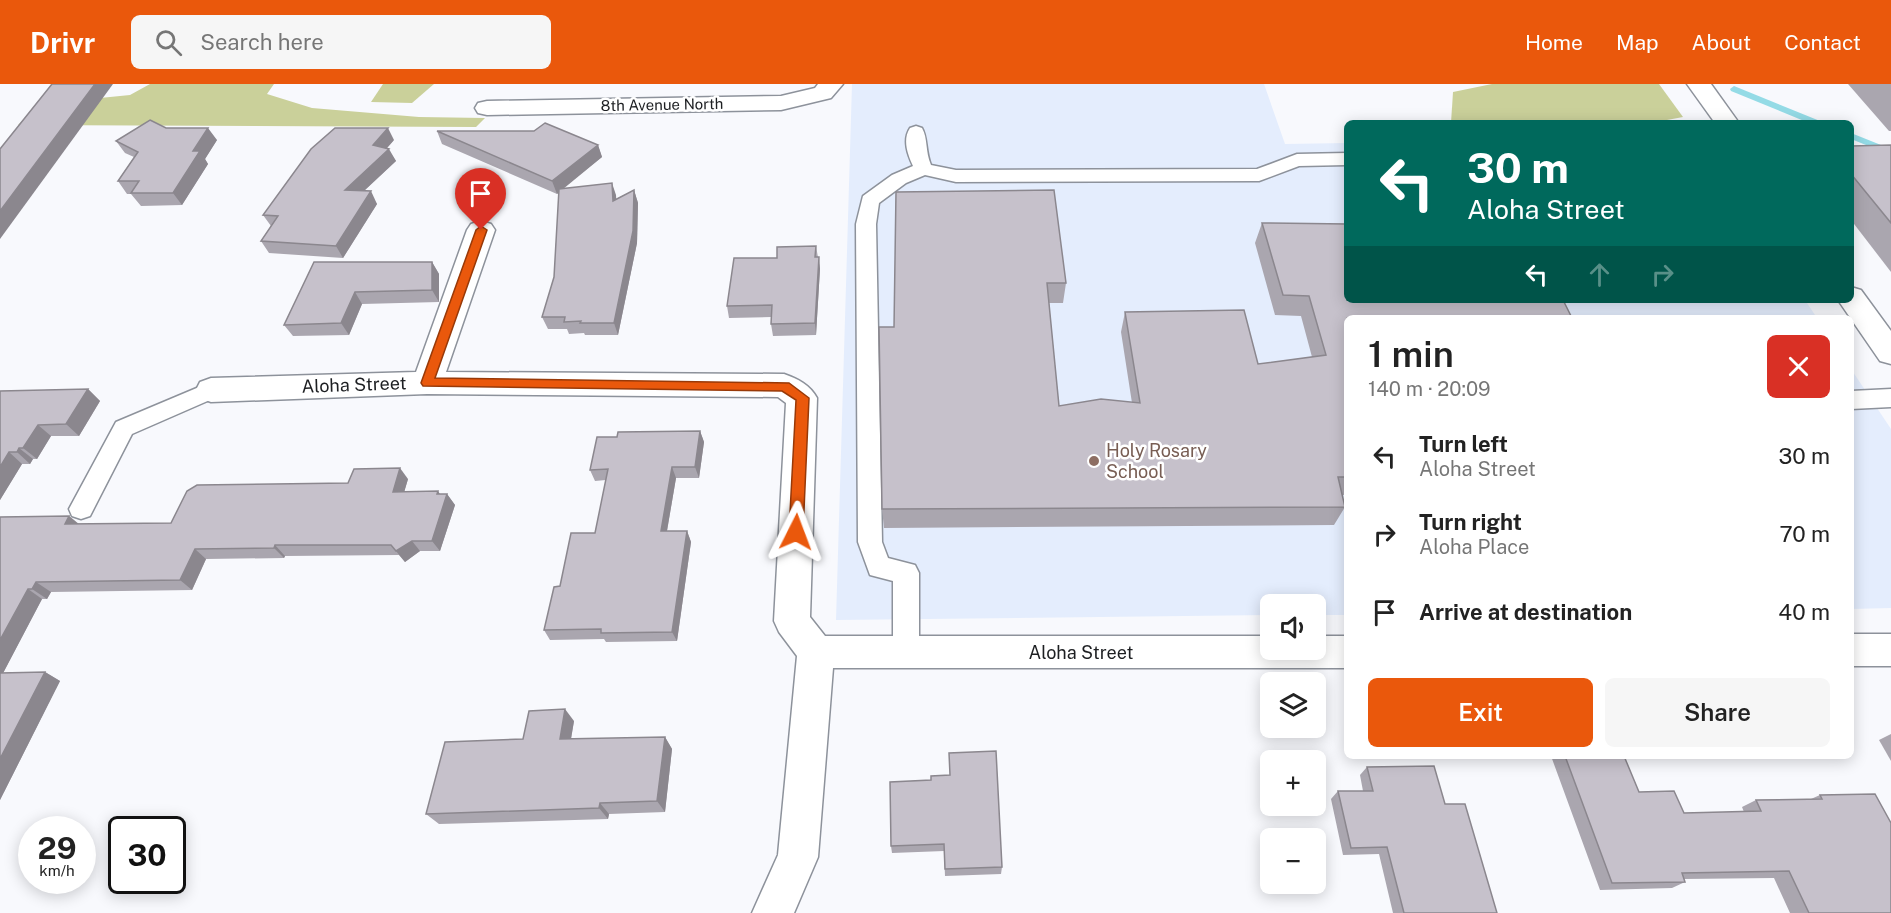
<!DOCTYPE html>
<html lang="en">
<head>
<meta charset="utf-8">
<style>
  body { margin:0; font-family:"Public Sans",sans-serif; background:#f6f6f6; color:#222; height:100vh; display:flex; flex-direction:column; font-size:22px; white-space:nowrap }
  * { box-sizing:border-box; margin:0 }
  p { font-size:20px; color:#767676 }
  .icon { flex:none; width:33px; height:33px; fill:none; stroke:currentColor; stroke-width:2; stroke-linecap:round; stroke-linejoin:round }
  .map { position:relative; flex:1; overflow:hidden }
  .drawer { position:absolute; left:1344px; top:231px; width:510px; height:444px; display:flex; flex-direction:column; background:#fff; border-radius:9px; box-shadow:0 3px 15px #0003 }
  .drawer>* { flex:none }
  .guide { position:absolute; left:1344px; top:36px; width:510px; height:183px; border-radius:9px; box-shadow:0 3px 15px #0003; background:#00695c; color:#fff; overflow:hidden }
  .tools { position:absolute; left:1260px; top:510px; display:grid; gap:12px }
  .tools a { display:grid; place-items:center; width:66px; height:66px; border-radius:9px; background:#fff; box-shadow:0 3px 15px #0003; font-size:30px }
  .speed { position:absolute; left:18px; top:732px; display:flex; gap:12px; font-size:30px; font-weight:700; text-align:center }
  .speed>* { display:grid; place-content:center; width:78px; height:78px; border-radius:50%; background:#fff; box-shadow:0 3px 15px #0003; line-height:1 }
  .speed small { font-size:15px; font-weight:400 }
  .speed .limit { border:3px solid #111; border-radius:9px; background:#fff; color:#111 }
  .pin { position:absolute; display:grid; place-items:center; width:51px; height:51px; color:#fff; margin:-62px -26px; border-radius:50% 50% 50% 0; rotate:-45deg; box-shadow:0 0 6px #0007 }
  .pin .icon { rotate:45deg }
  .me { position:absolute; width:66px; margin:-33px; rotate:3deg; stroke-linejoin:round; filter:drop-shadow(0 0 4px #0008) }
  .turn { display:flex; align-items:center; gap:21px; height:126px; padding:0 24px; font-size:27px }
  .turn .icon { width:78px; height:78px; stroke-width:2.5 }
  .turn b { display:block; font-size:42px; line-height:51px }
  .lanes { display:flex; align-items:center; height:57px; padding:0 24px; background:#0003; justify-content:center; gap:30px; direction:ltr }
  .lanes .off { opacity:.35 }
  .round { display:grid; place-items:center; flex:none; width:63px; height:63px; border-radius:9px; background:#f6f6f6 }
  .summary { display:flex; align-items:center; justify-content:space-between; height:102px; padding:0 24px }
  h1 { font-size:36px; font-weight:600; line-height:45px }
  .cta { display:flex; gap:12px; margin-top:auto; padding:12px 24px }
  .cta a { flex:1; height:69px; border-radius:9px; background:#ea580c; color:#fff; font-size:24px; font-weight:600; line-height:69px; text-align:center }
  .cta a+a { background:#f6f6f6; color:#222 }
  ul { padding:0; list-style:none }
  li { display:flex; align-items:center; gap:18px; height:78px; padding:0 24px }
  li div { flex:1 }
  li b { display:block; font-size:22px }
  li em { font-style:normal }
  header { display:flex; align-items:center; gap:36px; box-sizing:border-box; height:84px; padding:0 30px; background:#ea580c; color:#fff }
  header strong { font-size:28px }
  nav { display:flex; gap:33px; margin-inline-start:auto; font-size:21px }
  .search { width:420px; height:54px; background:#f6f6f6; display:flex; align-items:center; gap:15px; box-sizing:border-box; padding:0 21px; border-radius:9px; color:#767676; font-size:22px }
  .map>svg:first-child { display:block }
  .built { fill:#e4edfd }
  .forest { fill:#cad09a }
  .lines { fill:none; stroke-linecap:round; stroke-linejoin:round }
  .stream { fill:#94dbe6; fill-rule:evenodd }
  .service-casing { stroke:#8d929b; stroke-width:3 }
  .minor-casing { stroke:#8d929b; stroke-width:3 }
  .service { fill:#fff; fill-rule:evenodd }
  .minor { fill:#fff; fill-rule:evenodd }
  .wall { fill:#aaa6af }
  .shaded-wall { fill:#8b878e }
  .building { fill:#c6c1cb; stroke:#8b878e; stroke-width:1.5 }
  .route { fill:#ea580c; stroke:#983908; stroke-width:1.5 }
  .education-dot { fill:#8d6e63; stroke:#fff; stroke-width:2 }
  .labels { text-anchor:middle; stroke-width:5; stroke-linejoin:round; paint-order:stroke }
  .far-street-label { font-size:15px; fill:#1d1f22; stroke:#fff }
  .street-label { font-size:18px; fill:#1d1f22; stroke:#fff }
  .education-label { font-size:18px; fill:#785e54; stroke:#fff; text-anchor:start }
</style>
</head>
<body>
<header>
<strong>Drivr</strong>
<div class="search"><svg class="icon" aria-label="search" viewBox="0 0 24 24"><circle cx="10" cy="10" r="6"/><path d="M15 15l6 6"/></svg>Search here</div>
<nav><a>Home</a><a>Map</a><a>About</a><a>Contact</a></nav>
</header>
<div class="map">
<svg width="1891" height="829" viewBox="0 0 1891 829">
  <rect width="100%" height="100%" fill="#f8f9fd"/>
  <!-- built -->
  <g class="built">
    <path d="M 852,0 L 1264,0 L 1285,60 L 1347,59 L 1347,216 L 1805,216 L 1817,234 L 1347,234 L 1347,531 L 1316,531 L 1316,520 L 1270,520 L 1270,531 L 836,536 Z"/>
    <path d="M 1851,285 L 1891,345 L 1891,524 L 1851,525 Z"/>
  </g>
  <!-- forest -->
  <g class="forest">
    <path d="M 150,0 L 274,0 L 267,10 L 312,24 L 419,33 L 485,34 L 476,43 L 18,41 L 40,20 L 130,11 Z"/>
    <path d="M 383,0 L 434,0 L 412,19 L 371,18 Z"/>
    <path d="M 1492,0 L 1659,0 L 1683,33 L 1651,39 L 1451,39 L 1453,8 Z"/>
  </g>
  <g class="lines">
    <!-- stream -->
    <g class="stream">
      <path d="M 1734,2 L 1820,37 L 1821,39 L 1809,39 L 1731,7 L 1730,5 Z"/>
      <path d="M 1851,49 L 1891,65 L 1891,71 L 1851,55 Z"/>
    </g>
    <defs>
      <g id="service">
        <path d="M 916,42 L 922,44 C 928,54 925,67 931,81 L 956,86 L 1257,85 L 1297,70 L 1347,69 L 1347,81 L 1299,82 L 1259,97 L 956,98 L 925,91 L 906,99 L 879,119 L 876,140 L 882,458 L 888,474 L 915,481 L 919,489 L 919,569 L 915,577 L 906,581 L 897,577 L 893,569 L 893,497 L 870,491 L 858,458 L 856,140 L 863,112 L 892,91 L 913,82 C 908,71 902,56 910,44 Z"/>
        <path d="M 211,298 L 219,300 L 222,306 L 219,312 L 132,350 L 90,432 L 81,435 L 72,432 L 69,425 L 116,338 Z"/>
        <path d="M 1891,305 L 1891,323 L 1851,325 L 1851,307 Z"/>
      </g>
      <g id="minor">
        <path d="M 818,0 L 843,0 L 831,14 L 781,26 L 487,31 L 478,29 L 475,24 L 478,19 L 487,17 L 781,12 L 815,4 Z"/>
        <path d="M 1687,0 L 1711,0 L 1739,39 L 1715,39 Z"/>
        <path d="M 481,137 L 491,140 L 495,146 L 446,288 L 784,290 C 798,295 810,301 817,314 L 810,533 L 825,552 L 1270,552 L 1270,566 L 1316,566 L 1316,552 L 1347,552 L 1347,584 L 833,584 L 818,773 L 794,829 L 752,829 L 778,771 L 797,572 L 779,548 L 774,537 L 786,319 L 778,313 L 427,310 L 211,318 L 200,314 L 196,306 L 200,298 L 211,294 L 416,288 L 467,146 L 471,140 Z"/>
        <path d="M 1851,203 L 1861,206 L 1891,247 L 1891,280 L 1880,277 L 1838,216 L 1851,216 Z"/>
        <rect x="1851" y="550" width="40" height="32"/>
      </g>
    </defs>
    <!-- service casing -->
    <use href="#service" class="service-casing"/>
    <!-- minor casing -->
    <use href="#minor" class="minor-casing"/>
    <!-- service -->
    <use href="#service" class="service"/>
    <!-- minor -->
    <use href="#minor" class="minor"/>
  </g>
  <!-- wall -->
  <g class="wall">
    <path d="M 1848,0 L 1891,0 L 1891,47 L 1889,47 Z"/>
    <path d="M 166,44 L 217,56 L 205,75 L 208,80 L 182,121 L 141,122 L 131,110 L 127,110 L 118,97 L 134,73 L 125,69 L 116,57 Z"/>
    <path d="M 437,47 L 598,61 L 602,73 L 563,104 L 616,111 L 616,115 L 634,106 L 638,119 L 637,159 L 618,251 L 585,251 L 584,249 L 569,250 L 567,245 L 548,245 L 542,233 L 554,193 L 559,108 L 557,110 L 442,60 Z"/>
    <path d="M 394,56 L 387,64 L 396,77 L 364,107 L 377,120 L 343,174 L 269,169 L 261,157 L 271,142 L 263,131 Z"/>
    <path d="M 1891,61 L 1891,188 L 1851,136 L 1851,62 Z"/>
    <path d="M 896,108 L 1066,199 L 1063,219 L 1049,219 L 1059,322 L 1132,319 L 1121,248 L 1125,228 L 1258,280 L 1312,273 L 1301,232 L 1275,231 L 1255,159 L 1262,139 L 1347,234 L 1347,411 L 1342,411 L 1345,423 L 1334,441 L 884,444 L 882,425 L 894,243 Z"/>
    <path d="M 816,162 L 820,185 L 816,251 L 773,252 L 771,240 L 771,233 L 729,234 L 727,222 L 777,174 Z"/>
    <path d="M 314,178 L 432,178 L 439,190 L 439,218 L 362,220 L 349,251 L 293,252 L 284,241 Z"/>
    <path d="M 88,305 L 100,317 L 79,352 L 51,352 L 37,375 L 33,375 L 30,380 L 22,380 L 0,416 L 0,307 Z"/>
    <path d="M 700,347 L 704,358 L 699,394 L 676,394 L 667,447 L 687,447 L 691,458 L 677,557 L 606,558 L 604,555 L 550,556 L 544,546 L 560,502 L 595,449 L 606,396 L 595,397 L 590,386 L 617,353 Z"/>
    <path d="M 408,395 L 404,408 L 438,407 L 439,410 L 447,410 L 455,421 L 440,467 L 420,467 L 405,478 L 399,471 L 285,472 L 284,474 L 206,475 L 192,506 L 51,508 L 47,515 L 42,515 L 3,589 L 45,588 L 60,597 L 0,716 L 0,433 L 69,432 L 79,440 L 171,439 L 348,399 Z"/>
    <path d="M 574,637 L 571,655 L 665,653 L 672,665 L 665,728 L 609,730 L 608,735 L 439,740 L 426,730 L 523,655 Z"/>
    <path d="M 1891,650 L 1891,677 L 1879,656 Z"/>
    <path d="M 1551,672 L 1624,672 L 1639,708 L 1684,729 L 1744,728 L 1742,723 L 1756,716 L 1811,715 L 1820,711 L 1891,829 L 1790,829 L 1774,794 L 1684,795 L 1685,798 L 1672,804 L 1600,806 Z"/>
    <path d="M 1367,683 L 1445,720 L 1497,829 L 1393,829 L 1379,770 L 1343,771 L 1331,715 L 1338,707 L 1363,707 L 1360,691 Z"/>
    <path d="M 890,698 L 1002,783 L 1001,790 L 945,792 L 944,767 L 892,769 L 891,762 Z"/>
  </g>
  <!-- shaded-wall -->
  <g class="shaded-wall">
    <path d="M 95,0 L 113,0 L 0,155 L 0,127 Z"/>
    <path d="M 208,44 L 217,56 L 205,75 L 208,80 L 182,121 L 173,109 L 193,67 Z"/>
    <path d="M 388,44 L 394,56 L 379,73 L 373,61 Z"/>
    <path d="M 598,61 L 602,73 L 557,110 L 552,97 Z"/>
    <path d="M 389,65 L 396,77 L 352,118 L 345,106 Z"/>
    <path d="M 612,99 L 616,111 L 617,129 L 613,117 Z"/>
    <path d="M 634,106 L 638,119 L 637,159 L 618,251 L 614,239 Z"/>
    <path d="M 371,107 L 377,120 L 343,174 L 336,162 Z"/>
    <path d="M 819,173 L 820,185 L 816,251 L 815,239 Z"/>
    <path d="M 432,178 L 439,190 L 439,218 L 432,206 Z"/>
    <path d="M 355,208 L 362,220 L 349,251 L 341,239 Z"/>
    <path d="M 88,305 L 100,317 L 79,352 L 66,340 Z"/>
    <path d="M 38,341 L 51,352 L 37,375 L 23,364 Z"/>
    <path d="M 700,347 L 704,358 L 699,394 L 695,383 Z"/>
    <path d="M 19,364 L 33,375 L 30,380 L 17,368 Z"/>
    <path d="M 9,368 L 22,380 L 0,416 L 0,383 Z"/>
    <path d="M 672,383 L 676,394 L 665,458 L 661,447 Z"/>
    <path d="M 400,384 L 408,395 L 401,419 L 393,408 Z"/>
    <path d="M 438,407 L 445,418 L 447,410 L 455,421 L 440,467 L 432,457 Z"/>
    <path d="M 69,432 L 82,443 L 65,440 Z"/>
    <path d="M 687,447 L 691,458 L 677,557 L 672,548 Z"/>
    <path d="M 412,457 L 420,467 L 405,478 L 396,467 Z"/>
    <path d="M 275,461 L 285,472 L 284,474 L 274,464 Z"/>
    <path d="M 195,465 L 206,475 L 192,506 L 180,496 Z"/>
    <path d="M 36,498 L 51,508 L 47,515 L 32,505 Z"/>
    <path d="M 28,505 L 42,515 L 0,595 L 0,556 Z"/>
    <path d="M 45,588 L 60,597 L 0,716 L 0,675 Z"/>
    <path d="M 565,625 L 574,637 L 569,666 L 560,655 Z"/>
    <path d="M 665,653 L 672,665 L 665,728 L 657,717 Z"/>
    <path d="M 600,719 L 609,730 L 608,735 L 599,724 Z"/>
  </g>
  <!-- building -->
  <g class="building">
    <path d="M 52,0 L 95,0 L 0,127 L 0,65 Z"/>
    <path d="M 150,36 L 166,44 L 208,44 L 193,67 L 200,67 L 173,109 L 131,109 L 139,97 L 118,97 L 138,68 L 116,57 Z"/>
    <path d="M 545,39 L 598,61 L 552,97 L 437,47 L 534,47 Z"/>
    <path d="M 335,44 L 388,44 L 373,61 L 389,65 L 345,106 L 371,107 L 336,162 L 261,157 L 278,132 L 263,131 L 311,65 Z"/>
    <path d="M 1891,61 L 1891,139 L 1851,90 L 1851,62 Z"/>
    <path d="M 612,99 L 613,117 L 634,106 L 633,147 L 614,239 L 580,239 L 581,237 L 564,238 L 565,233 L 542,233 L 554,193 L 559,105 Z"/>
    <path d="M 1054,106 L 1066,199 L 1047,199 L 1059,322 L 1101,315 L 1140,319 L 1125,228 L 1244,226 L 1258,280 L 1326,271 L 1309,212 L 1283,211 L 1262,139 L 1347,140 L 1347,216 L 1563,216 L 1572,234 L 1347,234 L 1347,393 L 1338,393 L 1345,423 L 882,425 L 879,243 L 894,243 L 896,108 Z"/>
    <path d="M 816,162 L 815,173 L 819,173 L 815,239 L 771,240 L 772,221 L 727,222 L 734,174 L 777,174 L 777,163 Z"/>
    <path d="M 314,178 L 432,178 L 432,206 L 355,208 L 341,239 L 284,241 Z"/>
    <path d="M 88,305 L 66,340 L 38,341 L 23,364 L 19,364 L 17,368 L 9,368 L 0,383 L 0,307 Z"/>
    <path d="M 700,347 L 695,383 L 672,383 L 661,447 L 687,447 L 672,548 L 601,549 L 601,545 L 544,546 L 554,503 L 560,502 L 571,449 L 595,449 L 608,385 L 590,386 L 597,353 L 617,353 L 618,348 Z"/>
    <path d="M 400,384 L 393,408 L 438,407 L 437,410 L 447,410 L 432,457 L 412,457 L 396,467 L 391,461 L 275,461 L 274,464 L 195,465 L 180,496 L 36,498 L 32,505 L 28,505 L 0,556 L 0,433 L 69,432 L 65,440 L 171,439 L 187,407 L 197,401 L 348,399 L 354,385 Z"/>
    <path d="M 45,588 L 0,675 L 0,589 Z"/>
    <path d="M 565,625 L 560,655 L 665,653 L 657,717 L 600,719 L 599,724 L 426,730 L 445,658 L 523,655 L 529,627 Z"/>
    <path d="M 996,667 L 1002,783 L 945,785 L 944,760 L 891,762 L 890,698 L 931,696 L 931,692 L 950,691 L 949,669 Z"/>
    <path d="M 1565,672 L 1624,672 L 1639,708 L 1674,707 L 1684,729 L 1761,727 L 1756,716 L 1822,715 L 1820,711 L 1875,710 L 1891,739 L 1891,829 L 1809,829 L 1789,787 L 1682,789 L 1685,798 L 1612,799 Z"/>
    <path d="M 1434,682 L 1445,720 L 1465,720 L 1497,829 L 1404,829 L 1387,763 L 1351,764 L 1338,707 L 1373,707 L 1367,683 Z"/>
  </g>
  <!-- route -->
  <path class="route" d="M 481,142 L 487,146 L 435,294 L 789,299 L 809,314 L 803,448 L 801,452 L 791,452 L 789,448 L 796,316 L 782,307 L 423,302 L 421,299 L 476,146 Z"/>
  <!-- markers -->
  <circle class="education-dot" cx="1094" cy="377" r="6"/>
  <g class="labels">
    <!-- far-street labels -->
    <g class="far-street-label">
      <text transform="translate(662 21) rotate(-1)" y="5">8th Avenue North</text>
    </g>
    <!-- street labels -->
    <g class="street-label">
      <text transform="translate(354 301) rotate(-2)" y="6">Aloha Street</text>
      <text x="1081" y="575">Aloha Street</text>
    </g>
    <!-- education labels -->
    <g class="education-label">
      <text x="1106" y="373">Holy Rosary<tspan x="1106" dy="21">School</tspan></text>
    </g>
  </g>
</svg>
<div class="tools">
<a><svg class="icon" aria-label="sound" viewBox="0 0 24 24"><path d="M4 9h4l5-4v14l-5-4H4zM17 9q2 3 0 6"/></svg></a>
<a><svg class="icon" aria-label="layers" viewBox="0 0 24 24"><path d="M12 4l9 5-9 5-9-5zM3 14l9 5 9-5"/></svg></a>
<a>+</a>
<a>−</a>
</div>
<div class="speed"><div>29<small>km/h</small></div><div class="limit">30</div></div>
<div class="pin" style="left:481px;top:146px;background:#d93025"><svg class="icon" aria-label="arrive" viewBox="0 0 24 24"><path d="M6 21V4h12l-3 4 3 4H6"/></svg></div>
<svg class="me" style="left:796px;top:448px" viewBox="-20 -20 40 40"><path d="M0-17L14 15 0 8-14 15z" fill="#ea580c" stroke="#fff" stroke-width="4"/></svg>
<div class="guide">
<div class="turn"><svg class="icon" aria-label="left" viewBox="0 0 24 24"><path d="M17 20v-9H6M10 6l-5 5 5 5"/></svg><div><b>30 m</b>Aloha Street</div></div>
<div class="lanes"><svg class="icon" aria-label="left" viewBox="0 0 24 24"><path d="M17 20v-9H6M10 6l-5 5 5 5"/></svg><svg class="icon off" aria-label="ahead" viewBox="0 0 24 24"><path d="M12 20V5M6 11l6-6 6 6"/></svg><svg class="icon off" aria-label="right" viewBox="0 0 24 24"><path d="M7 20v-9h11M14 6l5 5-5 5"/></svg></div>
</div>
<section class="drawer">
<div class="summary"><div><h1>1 min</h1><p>140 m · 20:09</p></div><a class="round" style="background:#d93025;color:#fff"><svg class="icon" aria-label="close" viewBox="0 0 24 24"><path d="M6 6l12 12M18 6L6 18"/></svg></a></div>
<ul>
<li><svg class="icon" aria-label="left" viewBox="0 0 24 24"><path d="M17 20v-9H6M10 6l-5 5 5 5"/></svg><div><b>Turn left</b><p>Aloha Street</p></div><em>30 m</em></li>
<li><svg class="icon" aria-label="right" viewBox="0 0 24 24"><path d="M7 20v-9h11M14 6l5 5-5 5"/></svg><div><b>Turn right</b><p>Aloha Place</p></div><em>70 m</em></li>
<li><svg class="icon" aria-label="arrive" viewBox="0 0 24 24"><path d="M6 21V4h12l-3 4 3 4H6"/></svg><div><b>Arrive at destination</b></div><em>40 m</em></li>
</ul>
<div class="cta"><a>Exit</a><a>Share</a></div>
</section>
</div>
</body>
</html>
